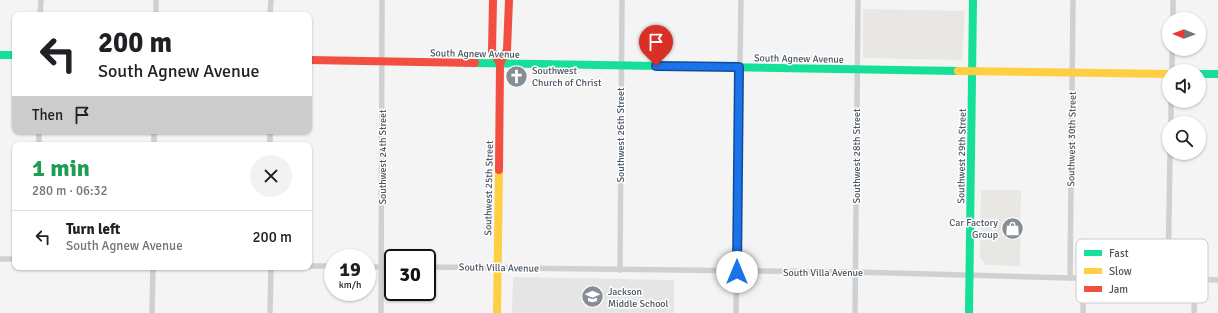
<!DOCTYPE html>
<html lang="en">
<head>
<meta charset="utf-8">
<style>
  body { margin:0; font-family:Signika,sans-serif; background:#f2f2f2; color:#202124; height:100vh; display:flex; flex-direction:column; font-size:15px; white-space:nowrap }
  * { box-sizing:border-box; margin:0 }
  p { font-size:13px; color:#757577 }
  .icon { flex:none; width:22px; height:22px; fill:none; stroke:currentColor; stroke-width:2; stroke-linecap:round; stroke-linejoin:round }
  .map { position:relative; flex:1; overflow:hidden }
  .drawer { position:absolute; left:12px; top:142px; width:300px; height:128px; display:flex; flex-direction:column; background:#fff; border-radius:8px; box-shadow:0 1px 3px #0004 }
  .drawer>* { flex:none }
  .banner { position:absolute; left:12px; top:12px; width:300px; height:122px; border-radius:8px; box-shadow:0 1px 3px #0004; background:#fff; color:#202124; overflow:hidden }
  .needle { width:26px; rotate:271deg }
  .fabs { position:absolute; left:1162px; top:12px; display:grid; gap:8px }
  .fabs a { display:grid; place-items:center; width:44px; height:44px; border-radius:50%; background:#fff; box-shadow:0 1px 3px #0004; font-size:20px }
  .speed { position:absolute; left:324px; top:249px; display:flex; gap:8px; font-size:20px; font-weight:700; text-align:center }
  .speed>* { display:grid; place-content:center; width:52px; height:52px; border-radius:50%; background:#fff; box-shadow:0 1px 3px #0004; line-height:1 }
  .speed small { font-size:10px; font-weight:400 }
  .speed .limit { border:2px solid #111; border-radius:6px; background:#fff; color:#111 }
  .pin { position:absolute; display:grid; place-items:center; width:34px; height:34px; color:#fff; margin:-41px -17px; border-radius:50% 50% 50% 0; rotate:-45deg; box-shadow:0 0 4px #0007 }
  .pin .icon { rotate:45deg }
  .me { position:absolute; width:44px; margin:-22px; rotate:0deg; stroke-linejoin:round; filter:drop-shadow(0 0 3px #0008) }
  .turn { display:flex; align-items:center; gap:14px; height:84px; padding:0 20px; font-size:18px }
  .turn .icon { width:52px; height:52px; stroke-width:2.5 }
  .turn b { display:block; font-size:28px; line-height:34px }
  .then { display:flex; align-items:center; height:38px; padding:0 20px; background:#0003; gap:8px; font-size:15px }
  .round { display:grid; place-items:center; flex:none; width:42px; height:42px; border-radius:21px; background:#f2f2f2 }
  .headline { display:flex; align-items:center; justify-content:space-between; height:68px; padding:0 20px }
  h1 { font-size:24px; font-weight:700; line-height:30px; color:#1e9e55 }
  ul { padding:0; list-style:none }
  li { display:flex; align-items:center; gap:12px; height:52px; padding:0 20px; border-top:1px solid #e0e0e0 }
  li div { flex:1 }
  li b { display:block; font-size:15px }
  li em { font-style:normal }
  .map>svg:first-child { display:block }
  .commercial { fill:#e8e7e3 }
  .education { fill:#e6e5e6 }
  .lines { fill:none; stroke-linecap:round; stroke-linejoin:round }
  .street { stroke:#ced0d2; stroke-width:5.5 }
  .fast { stroke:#16e098; stroke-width:8 }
  .slow { stroke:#ffcf43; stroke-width:8 }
  .jam { stroke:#f24e42; stroke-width:8 }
  .route-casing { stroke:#114b97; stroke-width:10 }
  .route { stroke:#1a73e8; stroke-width:7 }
  .labels { text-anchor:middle; stroke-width:3; stroke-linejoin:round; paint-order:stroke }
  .street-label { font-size:10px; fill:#4a5661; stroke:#fff }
  .poi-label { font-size:10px; fill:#4a5661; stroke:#fff; text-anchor:start }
  .key { fill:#fff; stroke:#c9ccd0; stroke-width:1 }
  .key-label { font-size:11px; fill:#4a5661 }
</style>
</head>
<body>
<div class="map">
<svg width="1218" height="313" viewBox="0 0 1218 313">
  <rect width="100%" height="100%" fill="#f4f4f4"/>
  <!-- commercial -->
  <g class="commercial">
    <path d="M 863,9 L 965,11 L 962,60 L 863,58 Z"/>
    <path d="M 981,190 L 1021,190 L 1020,266 L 986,265 L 980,258 Z"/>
  </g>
  <!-- education -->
  <path class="education" d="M 513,277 L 674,280 L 674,313 L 512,313 Z"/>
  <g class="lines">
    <!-- street -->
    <g class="street">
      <path d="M 40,15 L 41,0"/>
      <path d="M 156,15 L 156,0"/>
      <path d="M 270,15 L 271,0"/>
      <path d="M 1173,19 L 1173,0"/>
      <path d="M 1172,71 L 1172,49"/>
      <path d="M 1171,123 L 1171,101"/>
      <path d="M 270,131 L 270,145"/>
      <path d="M 39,145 L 39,131"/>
      <path d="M 154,145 L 154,131"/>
      <path d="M 0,259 L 15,259"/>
      <path d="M 309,266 L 333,266"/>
      <path d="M 367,267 L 393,267"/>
      <path d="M 427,267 L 856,272 L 1070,278 L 1168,278 L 1218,280"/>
      <path d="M 620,270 L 622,0"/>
      <path d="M 1070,278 L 1073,0"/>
      <path d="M 1168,278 L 1170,153"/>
      <path d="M 152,313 L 153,267"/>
      <path d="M 270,313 L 271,267"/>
      <path d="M 381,313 L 382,0"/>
      <path d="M 736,313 L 741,0"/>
      <path d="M 855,313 L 858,0"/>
      <path d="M 1083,313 L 1084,278"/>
      <path d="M 1194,313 L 1195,280"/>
    </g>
    <!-- fast -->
    <g class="fast">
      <path d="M 0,55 L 15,55"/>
      <path d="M 475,63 L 958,71"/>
      <path d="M 1199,74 L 1218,74"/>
      <path d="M 969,313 L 973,0"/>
    </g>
    <!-- slow -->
    <g class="slow">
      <path d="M 958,71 L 1169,74"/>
      <path d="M 497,313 L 499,170"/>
    </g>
    <!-- jam -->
    <g class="jam">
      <path d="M 493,0 L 492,51 L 500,63"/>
      <path d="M 309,60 L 475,63"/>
      <path d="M 499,170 L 500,63 L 507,50 L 509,0"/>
    </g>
  </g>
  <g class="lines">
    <defs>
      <path id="route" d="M 656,66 L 739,67 L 737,272"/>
    </defs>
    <!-- route casing -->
    <use href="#route" class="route-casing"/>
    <!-- route -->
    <use href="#route" class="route"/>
  </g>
  <!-- icons -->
  <defs>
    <symbol id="church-disc" viewBox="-11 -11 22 22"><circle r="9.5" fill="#868d94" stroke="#fff"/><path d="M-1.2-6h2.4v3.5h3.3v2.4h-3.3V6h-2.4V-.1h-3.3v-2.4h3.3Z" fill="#fff"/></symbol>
    <symbol id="shop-disc" viewBox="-11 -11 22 22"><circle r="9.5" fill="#868d94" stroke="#fff"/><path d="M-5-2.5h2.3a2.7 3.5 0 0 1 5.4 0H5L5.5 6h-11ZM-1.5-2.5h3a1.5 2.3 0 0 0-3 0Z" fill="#fff"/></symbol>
    <symbol id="school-disc" viewBox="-11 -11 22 22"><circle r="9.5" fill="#868d94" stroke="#fff"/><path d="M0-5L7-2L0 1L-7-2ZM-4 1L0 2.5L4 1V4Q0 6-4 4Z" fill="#fff"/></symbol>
  </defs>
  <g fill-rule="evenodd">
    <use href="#church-disc" x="504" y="64" width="25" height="25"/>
    <use href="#shop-disc" x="1000" y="216" width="25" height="25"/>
    <use href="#school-disc" x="580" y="284" width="25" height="25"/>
  </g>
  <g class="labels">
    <!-- street labels -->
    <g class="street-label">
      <text transform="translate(475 53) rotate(1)" y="4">South Agnew Avenue</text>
      <text transform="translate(799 58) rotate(1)" y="4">South Agnew Avenue</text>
      <text transform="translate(620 135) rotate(-90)" y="4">Southwest 26th Street</text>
      <text transform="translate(1071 139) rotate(-89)" y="4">Southwest 30th Street</text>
      <text transform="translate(856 156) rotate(-90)" y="4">Southwest 28th Street</text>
      <text transform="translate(961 156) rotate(-89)" y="4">Southwest 29th Street</text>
      <text transform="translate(382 157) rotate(-90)" y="4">Southwest 24th Street</text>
      <text transform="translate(488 188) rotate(-89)" y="4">Southwest 25th Street</text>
      <text transform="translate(499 267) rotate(1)" y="4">South Villa Avenue</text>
      <text x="823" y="276">South Villa Avenue</text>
    </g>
    <!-- poi labels -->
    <g class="poi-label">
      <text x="532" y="74">Southwest<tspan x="532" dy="12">Church of Christ</tspan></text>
      <text x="998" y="226" text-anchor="end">Car Factory<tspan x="998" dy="12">Group</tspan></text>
      <text x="608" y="295">Jackson<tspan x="608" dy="12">Middle School</tspan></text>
    </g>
  </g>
  <!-- legend -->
  <rect x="1076" y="239" width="132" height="64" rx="6" class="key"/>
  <rect x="1084" y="250" width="18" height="6" fill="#16e098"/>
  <rect x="1084" y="268" width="18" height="6" fill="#ffcf43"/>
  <rect x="1084" y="286" width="18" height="6" fill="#f24e42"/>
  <g class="key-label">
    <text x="1109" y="257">Fast</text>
    <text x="1109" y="275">Slow</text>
    <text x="1109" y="293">Jam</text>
  </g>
</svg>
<div class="fabs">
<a><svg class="needle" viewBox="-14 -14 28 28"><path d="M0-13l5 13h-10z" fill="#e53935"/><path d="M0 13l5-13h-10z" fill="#757577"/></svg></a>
<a><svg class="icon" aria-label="sound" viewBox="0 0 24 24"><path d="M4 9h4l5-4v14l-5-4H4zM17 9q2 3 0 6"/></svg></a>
<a><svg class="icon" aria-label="search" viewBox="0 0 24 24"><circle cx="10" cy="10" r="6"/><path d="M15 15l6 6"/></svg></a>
</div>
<div class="speed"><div>19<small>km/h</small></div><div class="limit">30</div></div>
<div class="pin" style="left:656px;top:66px;background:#d93025"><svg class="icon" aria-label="arrive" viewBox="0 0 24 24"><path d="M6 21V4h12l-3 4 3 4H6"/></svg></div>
<svg class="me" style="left:737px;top:272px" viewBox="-20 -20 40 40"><circle r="19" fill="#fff"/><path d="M0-13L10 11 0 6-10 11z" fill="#1a73e8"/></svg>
<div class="banner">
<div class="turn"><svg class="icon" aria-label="left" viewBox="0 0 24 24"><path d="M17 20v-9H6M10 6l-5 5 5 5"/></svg><div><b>200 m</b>South Agnew Avenue</div></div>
<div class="then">Then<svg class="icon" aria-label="arrive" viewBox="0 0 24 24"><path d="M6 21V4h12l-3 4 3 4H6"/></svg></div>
</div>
<section class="drawer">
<div class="headline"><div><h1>1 min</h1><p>280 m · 06:32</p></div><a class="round"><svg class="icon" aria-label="close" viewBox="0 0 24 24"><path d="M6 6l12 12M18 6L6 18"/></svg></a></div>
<ul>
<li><svg class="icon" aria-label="left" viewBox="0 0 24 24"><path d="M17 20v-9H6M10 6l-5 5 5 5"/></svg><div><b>Turn left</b><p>South Agnew Avenue</p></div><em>200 m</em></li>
</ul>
</section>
</div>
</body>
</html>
